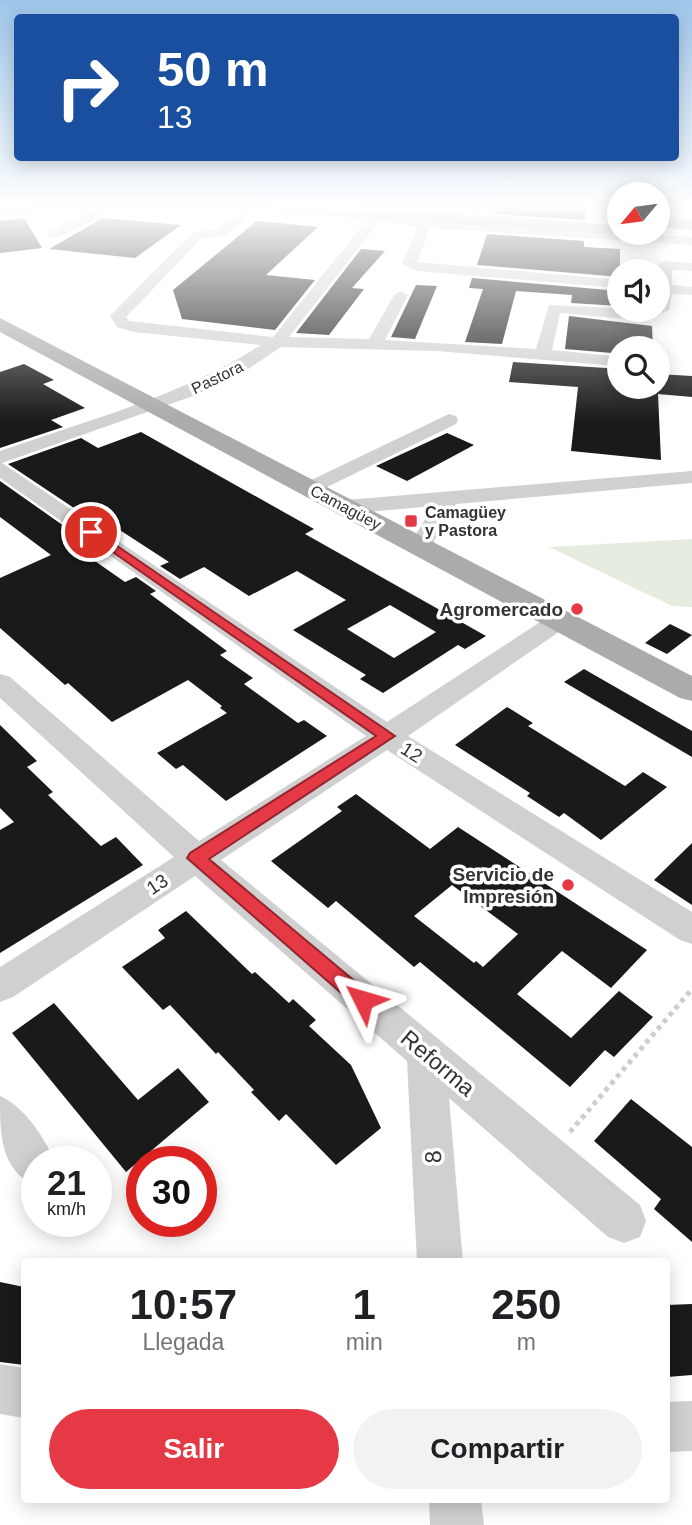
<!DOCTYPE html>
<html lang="es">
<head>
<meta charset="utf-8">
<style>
  body { margin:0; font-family:Arial,sans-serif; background:#f2f2f2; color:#202124; height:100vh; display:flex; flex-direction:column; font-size:26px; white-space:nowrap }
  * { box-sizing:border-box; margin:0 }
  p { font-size:23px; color:#757577 }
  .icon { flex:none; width:38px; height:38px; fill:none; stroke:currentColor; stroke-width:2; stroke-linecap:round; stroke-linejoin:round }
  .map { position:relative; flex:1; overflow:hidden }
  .side { position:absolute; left:21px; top:1258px; width:649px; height:245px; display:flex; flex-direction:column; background:#fff; border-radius:7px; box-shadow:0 4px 18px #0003 }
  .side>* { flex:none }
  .hud { position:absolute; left:14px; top:14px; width:665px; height:147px; border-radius:7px; box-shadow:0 4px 18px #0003; background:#1a4fa0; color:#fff; overflow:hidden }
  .needle { width:46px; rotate:241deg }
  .buttons { position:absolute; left:607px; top:182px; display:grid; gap:14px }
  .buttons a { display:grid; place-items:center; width:63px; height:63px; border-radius:50%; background:#fff; box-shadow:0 4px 18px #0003; font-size:35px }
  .speed { position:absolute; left:21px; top:1146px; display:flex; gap:14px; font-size:35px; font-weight:700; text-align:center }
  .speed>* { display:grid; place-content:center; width:91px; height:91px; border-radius:50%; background:#fff; box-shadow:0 4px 18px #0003; line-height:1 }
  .speed small { font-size:18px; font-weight:400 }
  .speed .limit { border:10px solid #d22; background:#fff; color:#111 }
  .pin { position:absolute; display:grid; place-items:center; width:60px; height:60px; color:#fff; margin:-30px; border:4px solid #fff; border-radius:50%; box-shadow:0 2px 7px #0007 }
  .me { position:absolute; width:77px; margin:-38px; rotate:310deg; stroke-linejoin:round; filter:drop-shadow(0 0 5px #0008) }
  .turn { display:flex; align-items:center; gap:24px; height:147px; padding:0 28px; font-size:32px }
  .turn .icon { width:91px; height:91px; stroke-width:2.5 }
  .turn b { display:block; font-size:49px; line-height:60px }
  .eta { display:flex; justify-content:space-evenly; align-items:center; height:119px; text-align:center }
  .eta b { font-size:42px; font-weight:700; line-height:49px }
  .button { display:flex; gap:14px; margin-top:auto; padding:14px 28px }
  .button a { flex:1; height:80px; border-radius:42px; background:#e63946; color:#fff; font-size:28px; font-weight:700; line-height:80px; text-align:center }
  .button a+a { background:#f2f2f2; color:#202124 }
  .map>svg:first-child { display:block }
  .green { fill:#e6ecdf }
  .building { fill:#1a1a1a; fill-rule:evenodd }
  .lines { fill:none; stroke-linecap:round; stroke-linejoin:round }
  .path { stroke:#cdcdcd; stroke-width:5; stroke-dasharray:4.5 4.5; stroke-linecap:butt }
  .minor { fill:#d0d0d0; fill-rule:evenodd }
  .major { fill:#ababab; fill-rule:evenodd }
  .route { fill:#e63946; stroke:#96252e; stroke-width:2 }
  .poi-dot { fill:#e63946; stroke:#fff; stroke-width:2.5 }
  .labels { text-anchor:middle; stroke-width:7; stroke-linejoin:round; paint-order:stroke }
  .far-street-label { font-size:16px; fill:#333; stroke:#fff }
  .far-poi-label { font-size:16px; font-weight:bold; fill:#333; stroke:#fff; text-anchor:start }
  .poi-label { font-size:19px; font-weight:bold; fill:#333; stroke:#fff; text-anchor:end }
  .street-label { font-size:19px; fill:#333; stroke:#fff }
  .near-street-label { font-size:23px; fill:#333; stroke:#fff }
</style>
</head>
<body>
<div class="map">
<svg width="692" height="1525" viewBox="0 0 692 1525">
  <rect width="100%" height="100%" fill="#fff"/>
  <!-- green -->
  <path class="green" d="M 692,539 L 692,607 L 672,606 L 549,547 Z"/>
  <!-- building -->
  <g class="building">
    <path d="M 497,207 L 585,207 L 585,220 L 494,214 Z"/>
    <path d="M 24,218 L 42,248 L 0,253 L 0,221 Z"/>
    <path d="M 103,218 L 181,225 L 135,258 L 49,249 Z"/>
    <path d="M 257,221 L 318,227 L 266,275 L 315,280 L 275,330 L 182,319 L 173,290 Z"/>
    <path d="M 487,234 L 584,241 L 584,247 L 620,249 L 620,277 L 477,265 Z"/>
    <path d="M 361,249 L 385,251 L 352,288 L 364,289 L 329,335 L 296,333 Z"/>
    <path d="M 472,278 L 620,291 L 620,306 L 571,303 L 572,295 L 516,291 L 502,344 L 465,342 L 483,289 L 469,288 Z"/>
    <path d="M 416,285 L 437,286 L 415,339 L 391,337 Z"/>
    <path d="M 569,316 L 652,326 L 653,348 L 620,348 L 620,387 L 658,387 L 658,374 L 692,376 L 692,397 L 658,394 L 661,460 L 571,451 L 578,387 L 509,382 L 513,362 L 606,368 L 614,366 L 618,360 L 612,353 L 565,349 Z"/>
    <path d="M 24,364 L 54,380 L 43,384 L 85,408 L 51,420 L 63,427 L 0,448 L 0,372 Z"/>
    <path d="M 141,432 L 314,529 L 305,534 L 486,636 L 465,649 L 458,645 L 383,693 L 360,679 L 366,675 L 293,630 L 346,600 L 297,571 L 249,596 L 204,567 L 180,579 L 160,566 L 169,562 L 112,525 L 104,528 L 8,464 L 81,438 L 98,448 ZM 390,605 L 436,632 L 394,658 L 347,629 Z"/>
    <path d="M 447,433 L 474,445 L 407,481 L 376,466 Z"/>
    <path d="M 0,481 L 81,538 L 69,543 L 125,582 L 136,577 L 156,591 L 150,594 L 227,651 L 220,655 L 253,678 L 244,684 L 298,723 L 304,720 L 327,736 L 226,801 L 183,765 L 176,769 L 157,753 L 227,713 L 220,708 L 222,706 L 188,680 L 112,722 L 68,683 L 65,685 L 0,628 L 0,578 L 51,555 L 0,517 Z"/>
    <path d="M 670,624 L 692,635 L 667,654 L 645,643 Z"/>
    <path d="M 584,669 L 692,731 L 692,757 L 564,682 Z"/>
    <path d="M 507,707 L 533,723 L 528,726 L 625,786 L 643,772 L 667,787 L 601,840 L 564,813 L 559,817 L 527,796 L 530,793 L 455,745 Z"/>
    <path d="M 0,725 L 37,761 L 27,767 L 53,792 L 48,795 L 101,846 L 116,837 L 143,865 L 0,953 L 0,830 L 14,822 L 0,808 Z"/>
    <path d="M 356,794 L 430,849 L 458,827 L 647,950 L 611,988 L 562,951 L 517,994 L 571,1038 L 619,991 L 653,1017 L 614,1057 L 605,1050 L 570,1087 L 420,962 L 414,967 L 336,901 L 328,908 L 271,861 L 342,811 L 337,807 ZM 452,885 L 518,934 L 483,967 L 476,961 L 474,963 L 414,916 Z"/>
    <path d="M 692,843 L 692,905 L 654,880 Z"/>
    <path d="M 186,911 L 252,974 L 255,972 L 289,1003 L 293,999 L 316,1020 L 309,1026 L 351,1065 L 381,1128 L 336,1165 L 286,1114 L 279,1121 L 251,1092 L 254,1090 L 218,1052 L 216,1054 L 170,1005 L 163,1010 L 122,967 L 165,938 L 158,930 Z"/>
    <path d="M 54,1003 L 138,1100 L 178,1068 L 209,1102 L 126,1172 L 12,1033 Z"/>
    <path d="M 631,1099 L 692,1147 L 692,1242 L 654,1209 L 661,1199 L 594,1141 Z"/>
    <path d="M 0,1282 L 24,1287 L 24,1365 L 0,1362 Z"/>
    <path d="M 692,1304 L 692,1375 L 667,1377 L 667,1305 Z"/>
  </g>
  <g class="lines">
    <!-- path -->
    <path class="path" d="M 570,1132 L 692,989"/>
    <!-- minor -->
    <g class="minor">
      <path d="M 97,207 L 111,207 L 99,218 L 58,237 L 53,238 L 46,234 Z"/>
      <path d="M 245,207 L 259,207 L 227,235 L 201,239 L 126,317 L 129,321 L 273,337 L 367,220 L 354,218 L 352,215 C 364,206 407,218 425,220 L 692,237 L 692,245 L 430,228 L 417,262 L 620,280 L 620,288 L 417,271 L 402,264 L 417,227 L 379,222 L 289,337 L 369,339 L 394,295 L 401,291 L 408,295 L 385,340 L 536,349 L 549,305 L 658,310 L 658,265 L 665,261 L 692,263 L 692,271 L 672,270 L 672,285 L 692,287 L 692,295 L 672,294 L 669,310 L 653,316 L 626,319 L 560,313 L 552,350 L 612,356 L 615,360 L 612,364 L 606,365 L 436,351 L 281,347 L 239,375 L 193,396 L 2,463 L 387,722 L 551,615 L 560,612 L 569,615 L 573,620 L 569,625 L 408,736 L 692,912 L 692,944 L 680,940 L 387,750 L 221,860 L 640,1205 L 646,1221 L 640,1237 L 624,1243 L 608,1237 L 449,1098 L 463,1262 L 417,1262 L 407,1061 L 195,876 L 13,997 L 0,1002 L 0,967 L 174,857 L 0,698 L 0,674 L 10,677 L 199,841 L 366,736 L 0,478 L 0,451 C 88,420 182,396 261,345 L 134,332 L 117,327 L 110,316 L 192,233 L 218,229 Z"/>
      <path d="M 449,414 L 456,416 L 458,420 L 456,424 L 317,492 L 303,492 L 299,488 L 303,484 Z"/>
      <path d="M 692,471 L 692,483 L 456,504 L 428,551 L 412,551 L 409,546 L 433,506 L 346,514 L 338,512 L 335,507 L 338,502 L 346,500 Z"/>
      <path d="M 0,1096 C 24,1106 45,1138 55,1162 L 37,1162 L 35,1186 C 0,1169 0,1134 0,1096 Z"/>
      <path d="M 0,1364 L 24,1368 L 24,1418 L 0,1414 Z"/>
      <path d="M 692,1401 L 692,1451 L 667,1452 L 667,1402 Z"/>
      <path d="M 429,1500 L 481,1500 L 484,1525 L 430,1525 Z"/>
    </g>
    <!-- major -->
    <g class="major">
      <path d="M 0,207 L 34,207 L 27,212 L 0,214 Z"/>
      <path d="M 274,207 L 354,207 L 620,225 L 620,233 L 626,233 L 620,235 L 281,212 Z"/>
      <path d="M 658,217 L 692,220 L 692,230 L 658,227 Z"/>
      <path d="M 0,318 L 692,676 L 692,701 L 680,698 L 0,332 Z"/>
    </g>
  </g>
  <!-- sky -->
  <linearGradient id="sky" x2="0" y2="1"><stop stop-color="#9ec6ea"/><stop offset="0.49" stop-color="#fff"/><stop offset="1" stop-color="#fff" stop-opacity="0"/></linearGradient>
  <rect width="692" height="421" fill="url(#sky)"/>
  <!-- route -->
  <path class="route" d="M 91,528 L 395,736 L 209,859 L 370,994 L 373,1000 L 370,1006 L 363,1008 L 356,1006 L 187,858 L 190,853 L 376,736 L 87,534 L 85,532 Z"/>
  <!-- markers -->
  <g class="poi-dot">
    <rect x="404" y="514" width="14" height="14" rx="3.5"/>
    <circle cx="577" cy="609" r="7"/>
    <circle cx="568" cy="885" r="7"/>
  </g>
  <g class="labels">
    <!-- far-street labels -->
    <g class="far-street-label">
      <text transform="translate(217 377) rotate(-26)" y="6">Pastora</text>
      <text transform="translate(346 507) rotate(28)" y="6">Camagüey</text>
    </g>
    <!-- far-poi labels -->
    <g class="far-poi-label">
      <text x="425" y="518">Camagüey<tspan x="425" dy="18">y Pastora</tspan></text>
    </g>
    <!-- poi labels -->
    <g class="poi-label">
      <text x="563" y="616">Agromercado</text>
      <text x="554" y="881">Servicio de<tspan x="554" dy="22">Impresión</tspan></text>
    </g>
    <!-- street labels -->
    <g class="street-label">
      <text transform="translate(412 752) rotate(32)" y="7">12</text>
      <text transform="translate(157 884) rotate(-33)" y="7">13</text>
    </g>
    <!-- near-street labels -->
    <g class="near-street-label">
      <text transform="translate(438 1063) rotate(40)" y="8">Reforma</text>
      <text transform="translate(433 1157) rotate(-94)" y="8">8</text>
    </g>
  </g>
</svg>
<div class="buttons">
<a><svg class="needle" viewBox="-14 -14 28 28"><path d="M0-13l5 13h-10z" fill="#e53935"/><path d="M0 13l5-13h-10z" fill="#757577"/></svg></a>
<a><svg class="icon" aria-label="sound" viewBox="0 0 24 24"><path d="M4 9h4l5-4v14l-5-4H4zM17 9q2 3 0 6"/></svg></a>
<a><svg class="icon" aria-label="search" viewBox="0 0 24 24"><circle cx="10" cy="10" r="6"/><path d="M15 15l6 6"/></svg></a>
</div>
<div class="speed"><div>21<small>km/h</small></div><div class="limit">30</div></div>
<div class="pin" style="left:91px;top:532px;background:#d93025"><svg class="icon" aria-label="arrive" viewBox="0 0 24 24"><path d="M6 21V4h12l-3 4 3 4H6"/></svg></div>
<svg class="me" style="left:363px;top:1000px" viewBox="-20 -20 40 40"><path d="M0-17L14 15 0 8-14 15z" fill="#e63946" stroke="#fff" stroke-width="4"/></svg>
<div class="hud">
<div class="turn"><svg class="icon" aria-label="right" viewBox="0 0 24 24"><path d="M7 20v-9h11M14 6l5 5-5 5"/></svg><div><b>50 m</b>13</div></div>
</div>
<section class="side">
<div class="eta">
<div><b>10:57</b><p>Llegada</p></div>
<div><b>1</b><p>min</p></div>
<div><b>250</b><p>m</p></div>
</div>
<div class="button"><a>Salir</a><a>Compartir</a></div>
</section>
</div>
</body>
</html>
